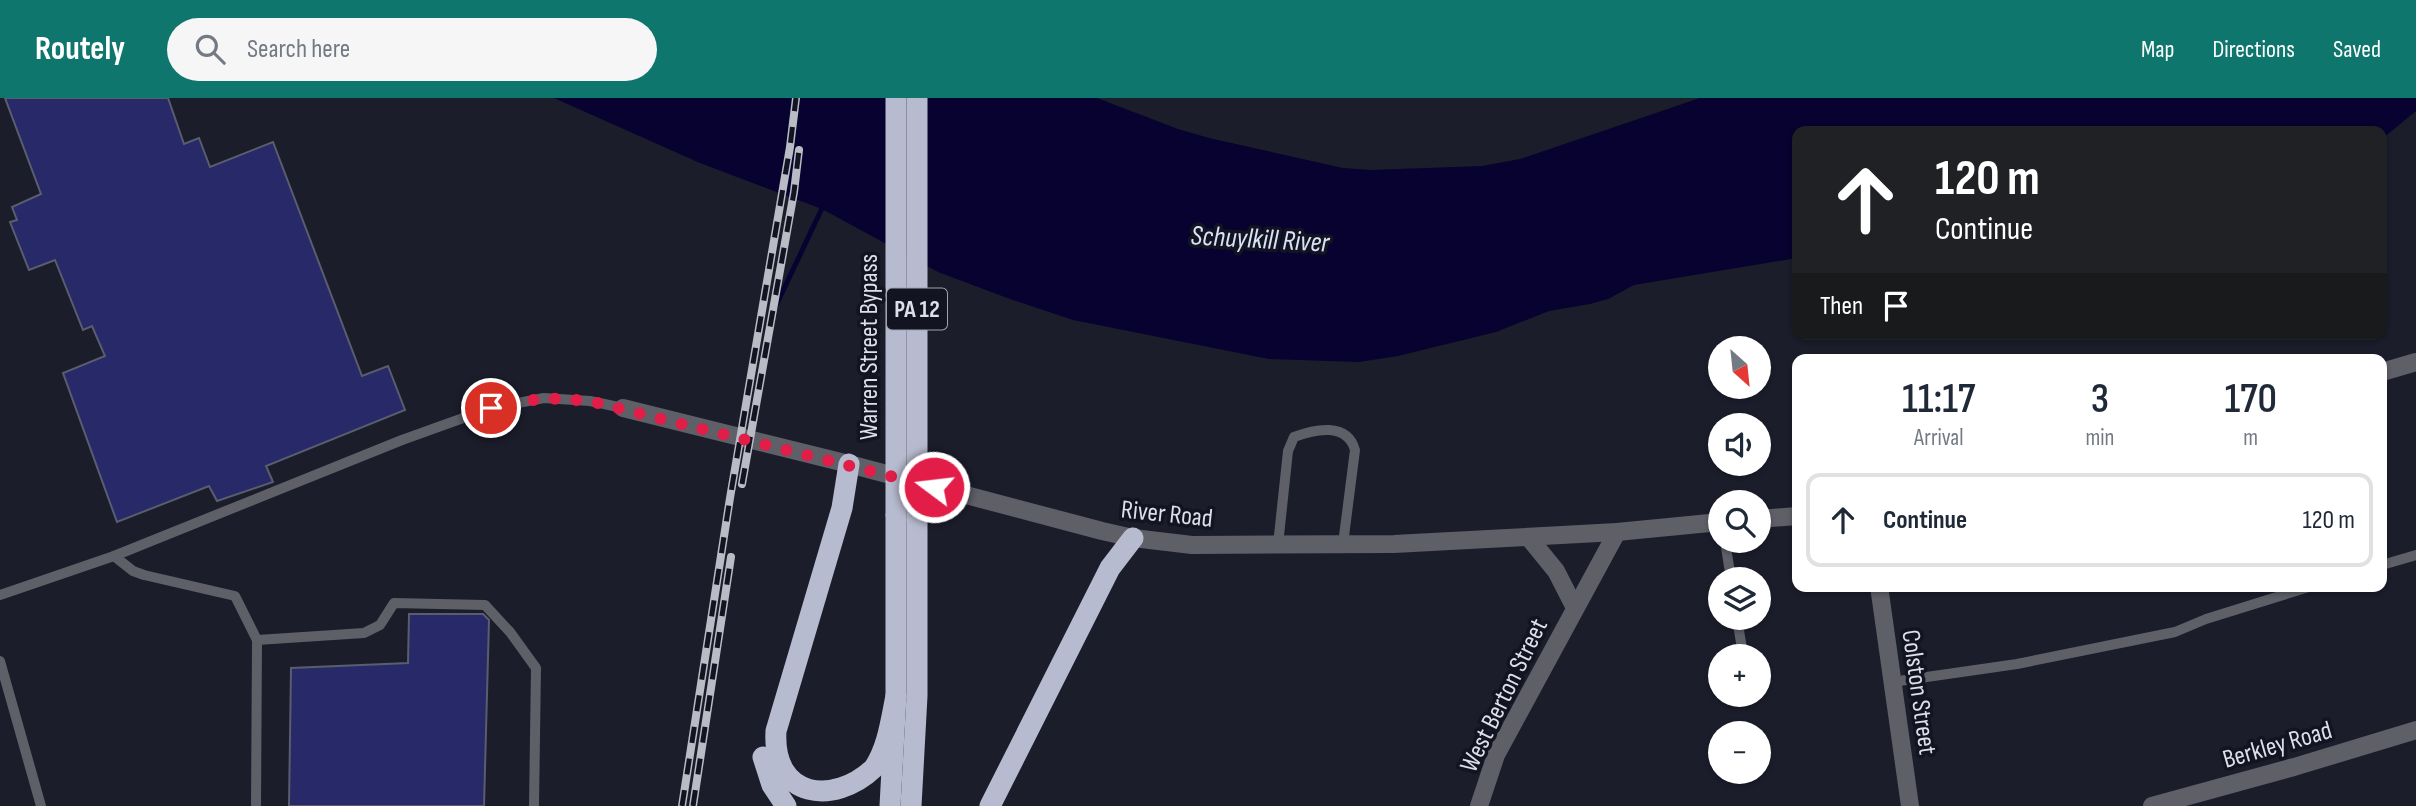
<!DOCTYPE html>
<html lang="en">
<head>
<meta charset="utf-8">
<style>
  body { margin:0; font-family:"Sofia Sans Condensed",sans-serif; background:#f6f6f7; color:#1f2937; height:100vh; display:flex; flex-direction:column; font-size:26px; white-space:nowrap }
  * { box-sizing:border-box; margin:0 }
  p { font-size:23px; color:#747a83 }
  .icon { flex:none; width:38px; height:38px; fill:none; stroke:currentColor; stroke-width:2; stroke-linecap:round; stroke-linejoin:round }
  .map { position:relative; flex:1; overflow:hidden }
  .drawer { position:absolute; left:1792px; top:256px; width:595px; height:238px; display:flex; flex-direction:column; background:#fff; border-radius:14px; box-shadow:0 2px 5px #0004 }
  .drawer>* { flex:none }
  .top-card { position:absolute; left:1792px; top:28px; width:595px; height:214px; border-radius:14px; box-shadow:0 2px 5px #0004; background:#202124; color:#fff; overflow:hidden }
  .needle { width:46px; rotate:153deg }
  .buttons { position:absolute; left:1708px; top:238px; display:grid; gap:14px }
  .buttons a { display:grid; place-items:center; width:63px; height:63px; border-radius:50%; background:#fff; box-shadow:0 2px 5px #0004; font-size:35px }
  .pin { position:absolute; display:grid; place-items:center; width:60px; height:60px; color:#fff; margin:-30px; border:4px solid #fff; border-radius:50%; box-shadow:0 2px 7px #0007 }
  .me { position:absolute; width:77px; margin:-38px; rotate:285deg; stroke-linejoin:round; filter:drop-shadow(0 0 5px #0008) }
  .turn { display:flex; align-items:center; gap:24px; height:147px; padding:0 28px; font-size:32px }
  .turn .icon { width:91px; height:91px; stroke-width:2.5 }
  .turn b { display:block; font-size:49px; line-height:60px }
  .then { display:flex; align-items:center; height:66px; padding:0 28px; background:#0003; gap:14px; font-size:26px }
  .eta { display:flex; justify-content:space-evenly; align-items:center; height:119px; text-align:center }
  .eta b { font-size:42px; font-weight:600; line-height:49px }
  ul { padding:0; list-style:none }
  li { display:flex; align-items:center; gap:21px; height:94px; margin:0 14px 10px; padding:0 14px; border:4px solid #e0e1e3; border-radius:14px }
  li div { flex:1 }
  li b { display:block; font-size:26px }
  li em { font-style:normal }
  header { display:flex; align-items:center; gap:42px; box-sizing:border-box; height:98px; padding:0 35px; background:#0f766e; color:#fff }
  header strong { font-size:33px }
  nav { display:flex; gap:38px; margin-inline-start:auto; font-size:24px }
  .search { width:490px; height:63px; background:#f6f6f7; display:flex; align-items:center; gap:18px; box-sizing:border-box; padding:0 24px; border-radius:38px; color:#747a83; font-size:26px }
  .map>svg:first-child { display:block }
  .water { fill:#07022f }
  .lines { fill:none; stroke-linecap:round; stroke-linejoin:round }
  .stream { stroke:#07022f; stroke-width:5 }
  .building { fill:#272968; stroke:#5a5d6e; stroke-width:2 }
  .service { stroke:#5e5f67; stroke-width:10 }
  .minor { stroke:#5e5f67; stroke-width:18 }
  .tertiary { stroke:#5e5f67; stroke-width:18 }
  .motorway { stroke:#b7bbcf; stroke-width:21 }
  .rail-casing { stroke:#b9bbc5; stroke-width:8 }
  .rail { stroke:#121422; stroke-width:5; stroke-dasharray:16; stroke-linecap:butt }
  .motorway-bridge { stroke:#b7bbcf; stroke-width:21 }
  .route { stroke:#e11d48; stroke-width:12; stroke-dasharray:0 21.6 }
  .labels { text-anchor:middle; stroke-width:7; stroke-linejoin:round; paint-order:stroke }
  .shield { fill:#121422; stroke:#a0a2ad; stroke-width:2 }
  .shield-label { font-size:24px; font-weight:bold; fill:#dddfe9 }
  .street-label { font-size:26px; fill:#dddfe9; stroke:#121422 }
  .water-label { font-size:28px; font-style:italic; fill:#dce1f5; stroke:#121422 }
</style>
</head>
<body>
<header>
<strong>Routely</strong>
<div class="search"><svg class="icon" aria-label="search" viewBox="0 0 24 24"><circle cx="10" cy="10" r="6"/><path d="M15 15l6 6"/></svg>Search here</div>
<nav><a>Map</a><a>Directions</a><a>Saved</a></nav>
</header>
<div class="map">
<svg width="2416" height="708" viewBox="0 0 2416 708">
  <rect width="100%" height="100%" fill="#1b1d2b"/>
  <!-- water -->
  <path class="water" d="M 554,0 L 1097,0 L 1178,31 L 1209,40 L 1343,70 L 1371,72 L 1482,68 L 1520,61 L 1700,0 L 2416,0 L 2416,13 L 2382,41 L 2382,33 L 1797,33 L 1797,160 L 1634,187 L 1608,201 L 1590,206 L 1549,213 L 1496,234 L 1398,258 L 1359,264 L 1269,261 L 1073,222 L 1010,201 L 938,174 L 822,111 L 700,65 Z"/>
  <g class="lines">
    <!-- stream -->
    <path class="stream" d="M 773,214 L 824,106"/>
  </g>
  <!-- building -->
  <g class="building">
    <path d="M 5,0 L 168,0 L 184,46 L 199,40 L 210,69 L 273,44 L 362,278 L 388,268 L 405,312 L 266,368 L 273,384 L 217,403 L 209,388 L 117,424 L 63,275 L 105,258 L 92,228 L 83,232 L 55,162 L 29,172 L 10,124 L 17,122 L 12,109 L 41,96 Z"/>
    <path d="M 409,516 L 483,516 L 489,522 L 484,708 L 289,708 L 291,570 L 408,565 Z"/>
  </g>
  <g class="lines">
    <!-- service -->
    <g class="service">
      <path d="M 1725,443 L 1731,481"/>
      <path d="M 1278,447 L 1288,353 L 1294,339 C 1315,331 1347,324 1355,352 L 1343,446"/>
      <path d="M 114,458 L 133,473 L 144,477 L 235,498 L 257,542 L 256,708"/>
      <path d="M 2382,467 L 2416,457"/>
      <path d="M 0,497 L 114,458 L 402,342 L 491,310 L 544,300 L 590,303 L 623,310"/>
      <path d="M 1737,520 L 1742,551"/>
      <path d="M 257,542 L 364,535 L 380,527 L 394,505 L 485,507 L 510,534 L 536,570 L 534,708"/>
      <path d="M 0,563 L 41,708"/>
      <path d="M 1892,584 L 2017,566 L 2175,534 L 2206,521 L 2312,488"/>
    </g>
    <!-- minor -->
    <g class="minor">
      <path d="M 623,310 L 849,366"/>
      <path d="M 1529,440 L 1556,473 L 1575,510"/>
      <path d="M 1879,488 L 1910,708"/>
      <path d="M 1479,708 L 1496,657 L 1617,434"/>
      <path d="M 2152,708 L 2294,669 L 2416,632"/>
    </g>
    <!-- tertiary -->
    <g class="tertiary">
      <path d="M 2382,274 L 2416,264"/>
      <path d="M 849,366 L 1102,433 L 1133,440 L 1192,447 L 1394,446 L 1617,434 L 1720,424"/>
      <path d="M 1759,421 L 1797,418"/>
    </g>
    <!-- motorway -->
    <g class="motorway">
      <path d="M 849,366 L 842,410 L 776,633 C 772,701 834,708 874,670 C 888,649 891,622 896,598"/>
      <path d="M 763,659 L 772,687 L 786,708"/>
      <path d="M 890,708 L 896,598 L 896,417"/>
      <path d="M 911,708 L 917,598 L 917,422"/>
      <path d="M 990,708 L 1110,470 L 1133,440"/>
    </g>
    <defs>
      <g id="rail">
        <path d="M 742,386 L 794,94 L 799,52"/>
        <path d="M 682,708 L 730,400 L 790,49 L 796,0"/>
        <path d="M 693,708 L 731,459"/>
      </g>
    </defs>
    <!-- rail casing -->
    <use href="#rail" class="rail-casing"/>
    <!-- rail -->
    <use href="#rail" class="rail"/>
    <!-- motorway-bridge -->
    <g class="motorway-bridge">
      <path d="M 917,0 L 917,422"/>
      <path d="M 896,417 L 896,0"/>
    </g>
  </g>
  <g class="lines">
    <!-- route -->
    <path class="route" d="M 491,310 L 544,300 L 590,303 L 934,389"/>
  </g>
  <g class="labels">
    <!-- shield labels -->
    <rect class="shield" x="887" y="190.5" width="60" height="41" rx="5"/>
    <g class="shield-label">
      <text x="917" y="219">PA 12</text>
    </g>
    <!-- street labels -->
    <g class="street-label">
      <text transform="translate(868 249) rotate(-90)" y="9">Warren Street Bypass</text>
      <text transform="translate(1167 415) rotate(6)" y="9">River Road</text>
      <text transform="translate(1920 594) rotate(82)" y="9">Colston Street</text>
      <text transform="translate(1503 597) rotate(-64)" y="9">West Berton Street</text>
      <text transform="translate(2277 646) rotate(-16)" y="9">Berkley Road</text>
    </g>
    <!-- water labels -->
    <g class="water-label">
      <text transform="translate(1260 140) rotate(3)" y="10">Schuylkill River</text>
    </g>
  </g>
</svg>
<div class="buttons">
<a><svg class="needle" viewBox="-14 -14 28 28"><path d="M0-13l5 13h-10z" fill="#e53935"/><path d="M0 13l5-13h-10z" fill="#747a83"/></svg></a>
<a><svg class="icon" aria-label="sound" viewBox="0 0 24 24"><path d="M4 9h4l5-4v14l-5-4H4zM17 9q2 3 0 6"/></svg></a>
<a><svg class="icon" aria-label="search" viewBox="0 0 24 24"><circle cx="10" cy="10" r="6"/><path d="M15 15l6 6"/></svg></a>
<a><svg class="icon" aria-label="layers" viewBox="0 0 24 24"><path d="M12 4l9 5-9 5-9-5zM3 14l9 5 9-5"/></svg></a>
<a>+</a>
<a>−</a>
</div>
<div class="pin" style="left:491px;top:310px;background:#d93025"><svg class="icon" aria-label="arrive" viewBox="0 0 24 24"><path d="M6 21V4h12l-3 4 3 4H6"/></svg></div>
<svg class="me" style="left:934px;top:389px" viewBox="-20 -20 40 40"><circle r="17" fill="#e11d48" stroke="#fff" stroke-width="3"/><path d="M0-11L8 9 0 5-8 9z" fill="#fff"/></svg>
<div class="top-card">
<div class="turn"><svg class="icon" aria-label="ahead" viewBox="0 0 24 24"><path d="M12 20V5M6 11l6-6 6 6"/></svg><div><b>120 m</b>Continue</div></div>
<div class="then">Then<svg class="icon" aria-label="arrive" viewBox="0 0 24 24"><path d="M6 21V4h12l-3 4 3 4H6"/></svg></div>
</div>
<section class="drawer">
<div class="eta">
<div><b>11:17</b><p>Arrival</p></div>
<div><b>3</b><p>min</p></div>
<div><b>170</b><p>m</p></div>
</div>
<ul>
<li><svg class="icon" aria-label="ahead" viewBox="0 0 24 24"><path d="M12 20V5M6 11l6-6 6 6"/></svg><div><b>Continue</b></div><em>120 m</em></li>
</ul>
</section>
</div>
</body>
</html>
